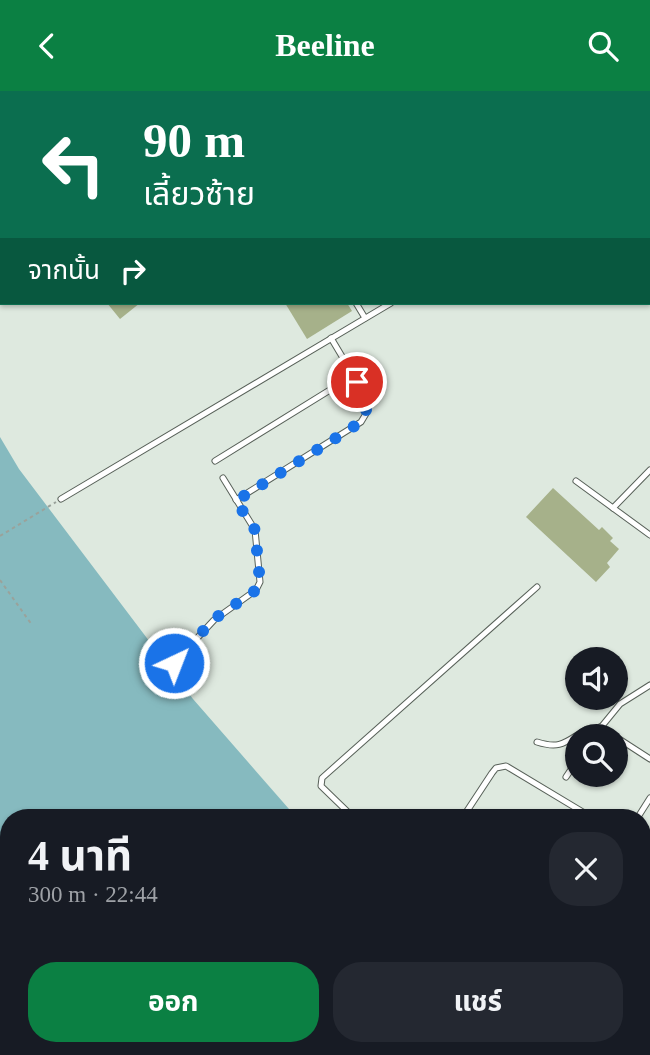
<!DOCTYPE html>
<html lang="th">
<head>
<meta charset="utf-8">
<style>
  body { margin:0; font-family:"Times New Roman","Noto Sans Thai",serif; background:#242831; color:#f1f3f6; height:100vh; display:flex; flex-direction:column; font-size:26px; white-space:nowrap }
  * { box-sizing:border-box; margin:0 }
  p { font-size:23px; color:#9ea1a6 }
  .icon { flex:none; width:38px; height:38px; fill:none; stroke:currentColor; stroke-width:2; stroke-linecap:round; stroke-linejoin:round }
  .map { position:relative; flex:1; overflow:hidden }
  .panel { position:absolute; left:0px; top:718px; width:651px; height:247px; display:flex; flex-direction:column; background:#171b24; border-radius:28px 28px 0 0; box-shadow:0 2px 5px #0004 }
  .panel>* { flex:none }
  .banner { position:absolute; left:0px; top:0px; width:651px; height:214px; box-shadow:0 2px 5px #0004; background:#0b6e4f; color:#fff; overflow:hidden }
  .tools { position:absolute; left:565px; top:556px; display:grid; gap:14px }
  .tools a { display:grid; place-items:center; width:63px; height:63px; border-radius:50%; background:#171b24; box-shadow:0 2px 5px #0004; font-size:35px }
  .pin { position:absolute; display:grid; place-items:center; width:60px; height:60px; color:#fff; margin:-30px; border:4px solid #fff; border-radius:50%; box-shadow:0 2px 7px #0007 }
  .me { position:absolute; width:77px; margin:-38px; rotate:43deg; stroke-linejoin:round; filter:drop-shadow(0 0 5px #0008) }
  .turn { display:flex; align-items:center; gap:24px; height:147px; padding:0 28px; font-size:32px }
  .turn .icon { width:91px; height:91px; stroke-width:2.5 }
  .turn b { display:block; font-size:49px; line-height:60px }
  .then { display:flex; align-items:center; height:66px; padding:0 28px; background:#0003; gap:14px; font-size:26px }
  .round { display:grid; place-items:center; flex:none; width:74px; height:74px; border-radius:28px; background:#242831 }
  .summary { display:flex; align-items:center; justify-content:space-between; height:119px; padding:0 28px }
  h1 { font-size:42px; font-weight:700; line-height:52px }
  .button { display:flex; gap:14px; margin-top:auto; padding:14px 28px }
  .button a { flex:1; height:80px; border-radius:28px; background:#0b8043; color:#fff; font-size:28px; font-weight:700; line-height:80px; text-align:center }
  .button a+a { background:#242831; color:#f1f3f6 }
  header { display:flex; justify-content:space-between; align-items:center; height:91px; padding:0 28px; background:#0b8043; color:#fff; font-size:32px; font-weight:700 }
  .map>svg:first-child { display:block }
  .water { fill:#86babf }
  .building { fill:#a6b18a }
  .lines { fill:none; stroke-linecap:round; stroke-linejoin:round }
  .service-casing { stroke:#586159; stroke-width:7 }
  .path { stroke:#9aa29b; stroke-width:2; stroke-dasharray:3.5 3.5; stroke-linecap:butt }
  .service { stroke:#fff; stroke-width:5 }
  .route { stroke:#1a73e8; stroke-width:12; stroke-dasharray:0 21.6 }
</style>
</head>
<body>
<header><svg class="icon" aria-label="back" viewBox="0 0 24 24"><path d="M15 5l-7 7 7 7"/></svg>Beeline<svg class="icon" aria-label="search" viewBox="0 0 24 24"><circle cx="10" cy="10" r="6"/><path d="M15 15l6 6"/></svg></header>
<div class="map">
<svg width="650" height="964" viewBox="0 0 650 964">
  <rect width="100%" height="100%" fill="#dee9df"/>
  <!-- water -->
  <g class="water">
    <path d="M 0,346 L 19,378 L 193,608 L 296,726 L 9,726 L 9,927 L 0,919 Z"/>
    <path d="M 41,956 L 519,956 L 525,964 L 51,964 Z"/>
  </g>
  <!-- building -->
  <g class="building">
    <path d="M 107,212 L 140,212 L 120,228 Z"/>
    <path d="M 285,212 L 347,212 L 352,220 L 307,248 Z"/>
    <path d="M 553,397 L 599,439 L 602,436 L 613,447 L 610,450 L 619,458 L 607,472 L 610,476 L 596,491 L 526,426 Z"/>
    <path d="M 642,891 L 650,895 L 650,945 L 642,941 Z"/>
  </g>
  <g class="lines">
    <defs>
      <g id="service">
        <path d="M 145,0 L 146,2"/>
        <path d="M 320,0 L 321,2"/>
        <path d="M 338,0 L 339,2"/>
        <path d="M 385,2 L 388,0"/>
        <path d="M 649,59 L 650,58"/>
        <path d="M 356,212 L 365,227"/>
        <path d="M 215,370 L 338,294 L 345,284 L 346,273"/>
        <path d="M 576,390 L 650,444"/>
        <path d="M 61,408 L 391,212"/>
        <path d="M 236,409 L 361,331 L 367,321 L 368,309 L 331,247"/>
        <path d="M 613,417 L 650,379"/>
        <path d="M 174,572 L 214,529 L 256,499 L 260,491 L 255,439 L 223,387"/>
        <path d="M 600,636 L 616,646"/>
        <path d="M 593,646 L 620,613 L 650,594"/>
        <path d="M 616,646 L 650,668"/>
        <path d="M 537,651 C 562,659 566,650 587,638 L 597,640"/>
        <path d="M 566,686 L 578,668"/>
        <path d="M 353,726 L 321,695 L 322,687 L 537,496"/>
        <path d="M 411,726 L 412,726"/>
        <path d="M 463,726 L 492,682 L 496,677 L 506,675 L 591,726"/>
        <path d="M 638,726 L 650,707"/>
        <path d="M 642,759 L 650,764"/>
        <path d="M 642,853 L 650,842"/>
        <path d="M 642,865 L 650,870"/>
        <path d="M 0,963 L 1,964"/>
      </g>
    </defs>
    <!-- service casing -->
    <use href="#service" class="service-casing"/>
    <!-- path -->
    <g class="path">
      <path d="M 0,445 L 56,411"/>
      <path d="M 0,489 L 32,534"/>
    </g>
    <!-- service -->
    <use href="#service" class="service"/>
  </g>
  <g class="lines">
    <!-- route -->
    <path class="route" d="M 174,572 L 214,528 L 256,499 L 260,491 L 255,439 L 236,410 L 361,331 C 371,314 366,306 357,291"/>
  </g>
</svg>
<div class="tools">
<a><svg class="icon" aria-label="sound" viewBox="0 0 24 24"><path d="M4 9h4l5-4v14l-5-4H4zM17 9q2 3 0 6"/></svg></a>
<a><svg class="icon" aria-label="search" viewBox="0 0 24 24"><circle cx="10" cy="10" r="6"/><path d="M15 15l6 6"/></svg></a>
</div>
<div class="pin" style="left:357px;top:291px;background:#d93025"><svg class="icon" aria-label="arrive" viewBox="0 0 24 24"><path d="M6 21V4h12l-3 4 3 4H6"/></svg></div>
<svg class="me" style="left:174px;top:572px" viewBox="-20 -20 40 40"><circle r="17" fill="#1a73e8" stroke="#fff" stroke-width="3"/><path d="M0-11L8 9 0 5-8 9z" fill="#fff"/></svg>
<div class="banner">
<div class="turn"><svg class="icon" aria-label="left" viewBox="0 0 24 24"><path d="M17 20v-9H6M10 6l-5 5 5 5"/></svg><div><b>90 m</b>เลี้ยวซ้าย</div></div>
<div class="then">จากนั้น<svg class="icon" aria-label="right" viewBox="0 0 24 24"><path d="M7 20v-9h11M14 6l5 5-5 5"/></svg></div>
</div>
<section class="panel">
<div class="summary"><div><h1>4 นาที</h1><p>300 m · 22:44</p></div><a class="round"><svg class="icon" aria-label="close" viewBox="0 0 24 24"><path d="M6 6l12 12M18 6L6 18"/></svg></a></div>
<div class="button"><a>ออก</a><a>แชร์</a></div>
</section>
</div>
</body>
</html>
